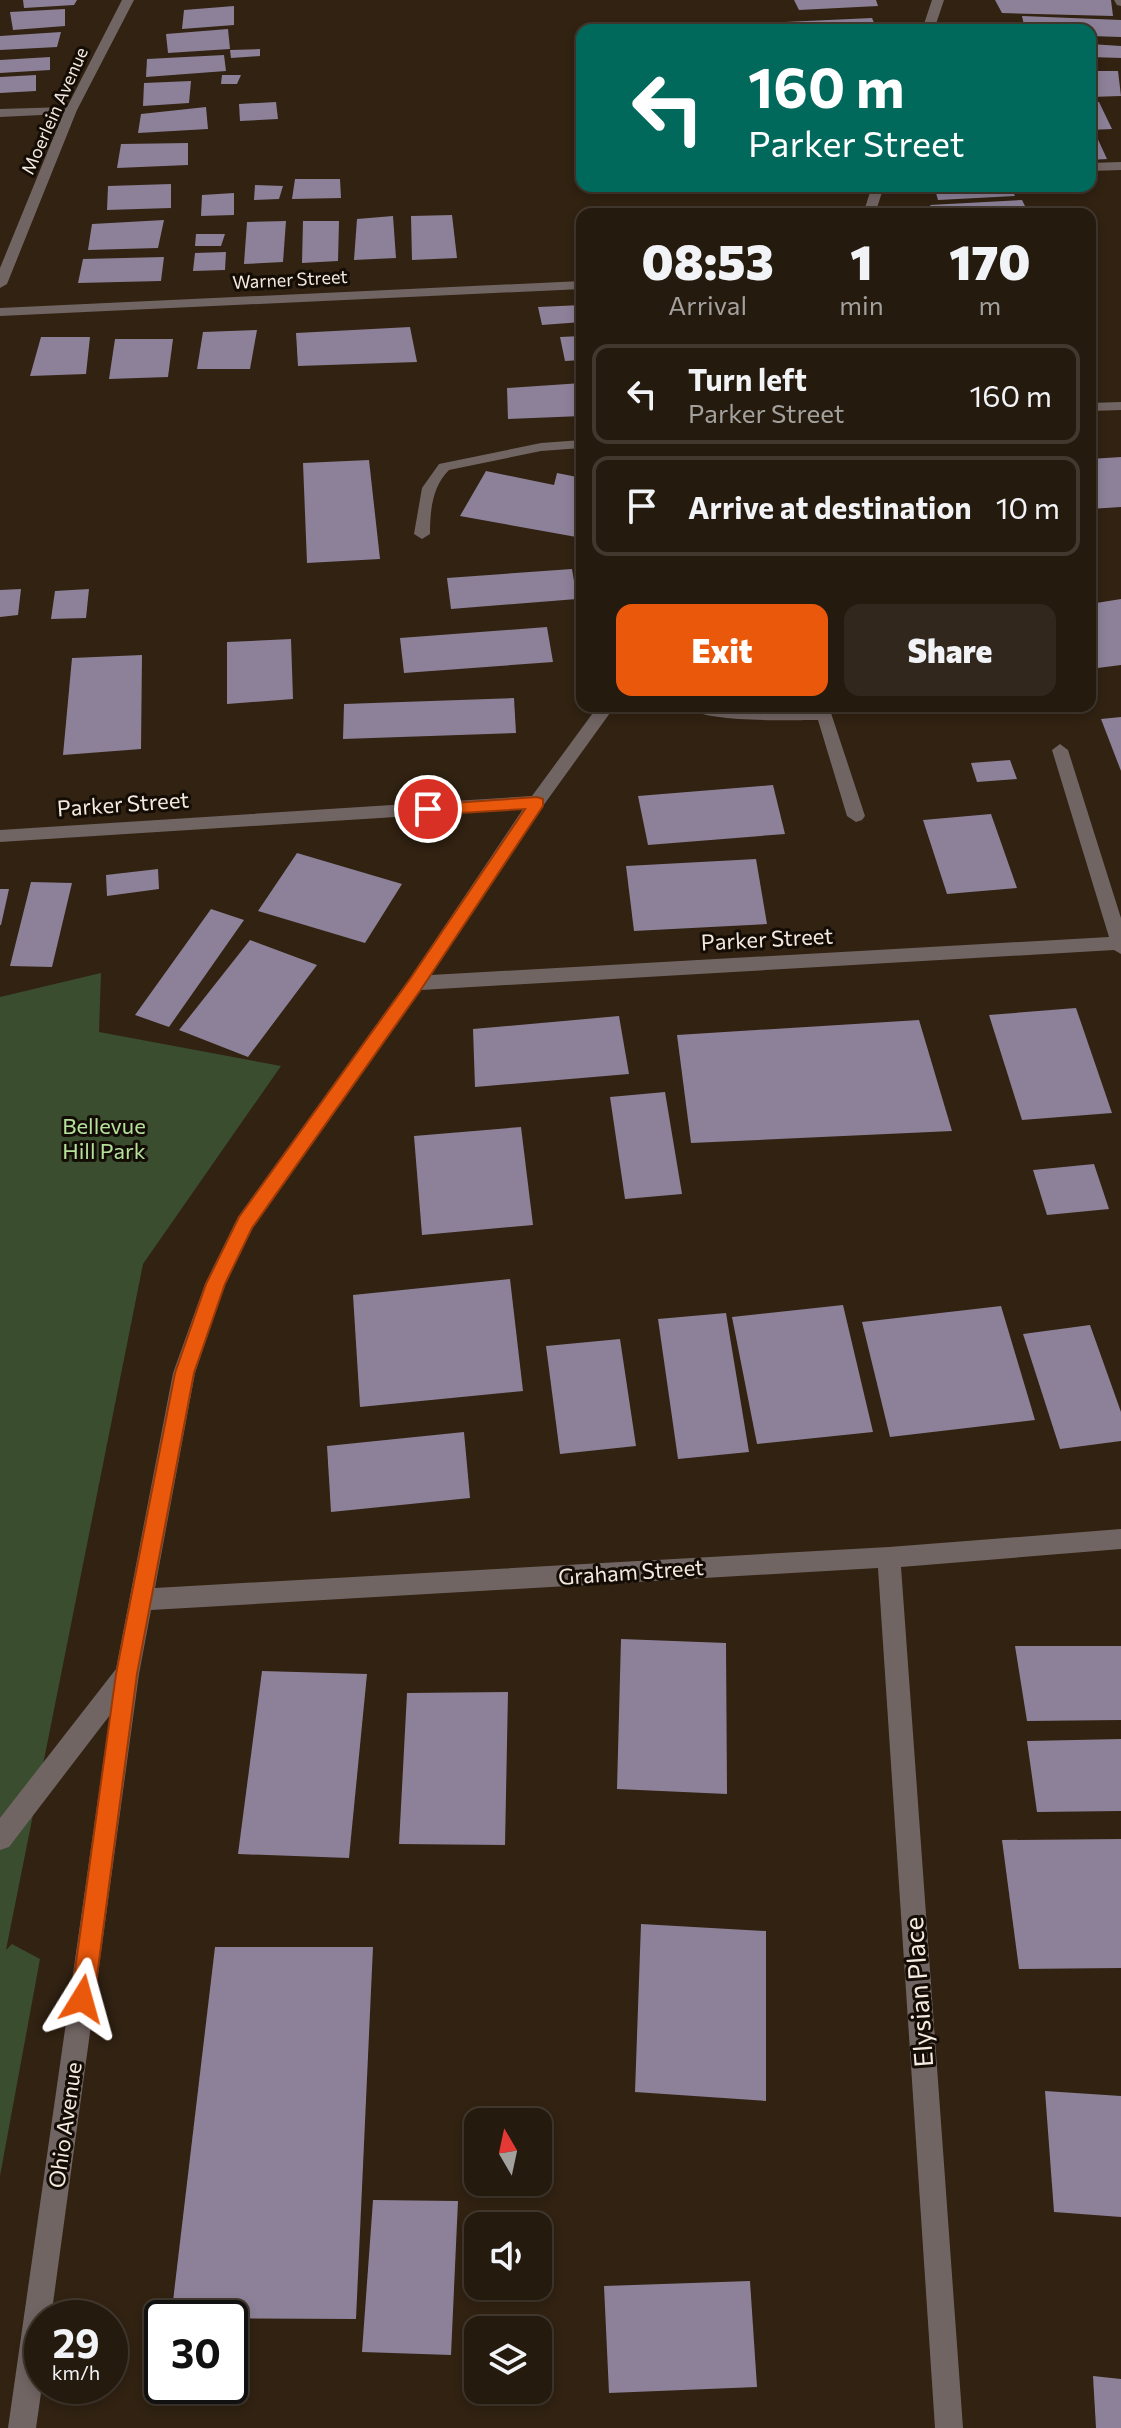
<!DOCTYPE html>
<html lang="en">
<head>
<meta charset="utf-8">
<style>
  body { margin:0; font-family:Commissioner,sans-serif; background:#31271c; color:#f1f3f6; height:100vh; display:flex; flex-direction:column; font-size:30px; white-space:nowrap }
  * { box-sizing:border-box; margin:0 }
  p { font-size:26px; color:#a3a19e }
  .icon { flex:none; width:44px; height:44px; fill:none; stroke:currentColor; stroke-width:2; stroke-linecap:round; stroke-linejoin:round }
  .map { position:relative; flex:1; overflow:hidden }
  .sheet { position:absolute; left:576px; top:208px; width:520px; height:504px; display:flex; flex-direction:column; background:#251a0e; border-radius:16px; box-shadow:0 4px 12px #0003,0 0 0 2px #42382e }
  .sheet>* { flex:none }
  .top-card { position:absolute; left:576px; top:24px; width:520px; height:168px; border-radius:16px; box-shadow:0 4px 12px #0003,0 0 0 2px #42382e; background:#00695c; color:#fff; overflow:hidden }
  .needle { width:52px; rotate:351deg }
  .fabs { position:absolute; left:464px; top:2108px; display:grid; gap:16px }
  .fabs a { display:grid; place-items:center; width:88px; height:88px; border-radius:16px; background:#251a0e; box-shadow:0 4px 12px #0003,0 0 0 2px #42382e; font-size:40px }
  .speed { position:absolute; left:24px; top:2300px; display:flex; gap:16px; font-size:40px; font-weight:700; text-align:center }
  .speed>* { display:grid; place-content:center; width:104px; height:104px; border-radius:50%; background:#251a0e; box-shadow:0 4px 12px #0003,0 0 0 2px #42382e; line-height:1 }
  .speed small { font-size:20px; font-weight:400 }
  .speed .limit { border:4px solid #111; border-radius:12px; background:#fff; color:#111 }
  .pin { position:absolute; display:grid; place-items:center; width:68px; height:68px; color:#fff; margin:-34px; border:4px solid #fff; border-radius:50%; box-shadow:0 2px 8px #0007 }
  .me { position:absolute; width:88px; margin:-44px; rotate:8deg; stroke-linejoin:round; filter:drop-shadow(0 0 6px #0008) }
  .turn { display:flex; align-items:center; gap:28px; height:168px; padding:0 40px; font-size:36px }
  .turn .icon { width:104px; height:104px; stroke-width:2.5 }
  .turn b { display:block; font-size:56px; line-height:68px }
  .eta { display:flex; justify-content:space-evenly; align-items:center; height:136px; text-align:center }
  .eta b { font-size:48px; font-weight:800; line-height:56px }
  .cta { display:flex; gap:16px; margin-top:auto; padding:16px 40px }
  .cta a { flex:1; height:92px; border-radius:16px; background:#ea580c; color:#fff; font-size:32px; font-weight:800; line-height:92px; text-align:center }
  .cta a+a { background:#31271c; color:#f1f3f6 }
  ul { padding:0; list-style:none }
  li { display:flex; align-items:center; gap:24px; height:100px; margin:0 16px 12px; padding:0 24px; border:4px solid #42382e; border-radius:16px }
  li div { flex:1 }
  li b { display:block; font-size:30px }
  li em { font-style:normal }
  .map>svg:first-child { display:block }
  .green { fill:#3a4d2f }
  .building { fill:#8c8198 }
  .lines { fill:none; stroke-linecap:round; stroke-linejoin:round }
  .minor { fill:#716563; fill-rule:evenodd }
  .route { fill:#ea580c; stroke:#983908; stroke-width:2 }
  .labels { text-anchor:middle; stroke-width:6; stroke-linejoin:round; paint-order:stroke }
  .far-street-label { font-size:18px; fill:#f5eae0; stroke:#140d06 }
  .street-label { font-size:22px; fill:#f5eae0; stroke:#140d06 }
  .park-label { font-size:22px; fill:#b5e19b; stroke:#140d06 }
  .near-street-label { font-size:26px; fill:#f5eae0; stroke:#140d06 }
</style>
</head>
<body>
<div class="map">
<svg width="1121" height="2428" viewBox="0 0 1121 2428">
  <rect width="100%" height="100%" fill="#312212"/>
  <!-- green -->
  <path class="green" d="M 101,973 L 99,1032 L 281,1066 L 143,1264 L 6,1950 L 12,1944 L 40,1959 L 0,2176 L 0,997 Z"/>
  <!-- building -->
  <g class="building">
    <path d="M 23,0 L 77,0 L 74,5 L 24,8 Z"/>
    <path d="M 794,0 L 876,0 L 878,6 L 799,10 Z"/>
    <path d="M 995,0 L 1111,0 L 1113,16 L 1002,13 Z"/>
    <path d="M 234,6 L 234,25 L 182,29 L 184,10 Z"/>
    <path d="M 65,9 L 65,26 L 13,30 L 10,12 Z"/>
    <path d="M 1022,16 L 1121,20 L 1121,37 L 1090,36 L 1090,30 L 1025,30 Z"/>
    <path d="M 872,18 L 877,30 L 766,30 L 763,23 Z"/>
    <path d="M 228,29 L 230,49 L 168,53 L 166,34 Z"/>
    <path d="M 61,32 L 57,47 L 0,50 L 0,36 Z"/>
    <path d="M 1090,44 L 1121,46 L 1121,58 L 1090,57 Z"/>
    <path d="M 260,49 L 260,56 L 231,58 L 230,50 Z"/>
    <path d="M 224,55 L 226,71 L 146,77 L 147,59 Z"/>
    <path d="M 50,57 L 50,70 L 0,73 L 0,60 Z"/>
    <path d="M 1090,71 L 1118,71 L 1121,96 L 1090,97 Z"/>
    <path d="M 36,75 L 36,91 L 0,93 L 0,77 Z"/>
    <path d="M 222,75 L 241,75 L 237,84 L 221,84 Z"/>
    <path d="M 191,81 L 189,103 L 143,106 L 144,83 Z"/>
    <path d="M 276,102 L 278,119 L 240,121 L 239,104 Z"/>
    <path d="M 1090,102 L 1099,102 L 1112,129 L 1090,130 Z"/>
    <path d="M 206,107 L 208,129 L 138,133 L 141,114 Z"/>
    <path d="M 1090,133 L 1095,133 L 1107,159 L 1090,160 Z"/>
    <path d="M 188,143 L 188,165 L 117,168 L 121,144 Z"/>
    <path d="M 295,179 L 340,179 L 341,198 L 292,199 Z"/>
    <path d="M 171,184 L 171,208 L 107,210 L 108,186 Z"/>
    <path d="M 255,185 L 283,186 L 279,199 L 254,200 Z"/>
    <path d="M 934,186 L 1047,186 L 1047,189 L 1012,190 L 1015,196 L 938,200 Z"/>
    <path d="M 234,193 L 234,215 L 201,216 L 202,195 Z"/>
    <path d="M 1022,200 L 1029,214 L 935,214 L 930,205 Z"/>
    <path d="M 452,215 L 457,258 L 412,260 L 411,216 Z"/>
    <path d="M 393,216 L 396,258 L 354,260 L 357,219 Z"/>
    <path d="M 164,220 L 158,248 L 88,250 L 92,224 Z"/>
    <path d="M 286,221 L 283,262 L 244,264 L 247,222 Z"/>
    <path d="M 303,221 L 339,221 L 338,261 L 302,263 Z"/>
    <path d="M 196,234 L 225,234 L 221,246 L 195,246 Z"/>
    <path d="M 226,252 L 225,270 L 193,271 L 195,253 Z"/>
    <path d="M 164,257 L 161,281 L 78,283 L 83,259 Z"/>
    <path d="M 582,305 L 582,322 L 542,325 L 538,307 Z"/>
    <path d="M 410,327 L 417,362 L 298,366 L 296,333 Z"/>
    <path d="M 257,330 L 250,369 L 197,369 L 203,332 Z"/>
    <path d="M 582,336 L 582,360 L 565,361 L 560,337 Z"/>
    <path d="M 41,337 L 90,337 L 86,374 L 30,376 Z"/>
    <path d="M 115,339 L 173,339 L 168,377 L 109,379 Z"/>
    <path d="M 582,383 L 582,416 L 508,419 L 507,388 Z"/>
    <path d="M 1121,457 L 1121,507 L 1090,509 L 1090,459 Z"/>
    <path d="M 369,460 L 380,559 L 307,563 L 303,463 Z"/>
    <path d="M 486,471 L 554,485 L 557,473 L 582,478 L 582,538 L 460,516 Z"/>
    <path d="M 572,569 L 577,599 L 451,609 L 447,578 Z"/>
    <path d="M 21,589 L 18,615 L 0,617 L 0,590 Z"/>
    <path d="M 89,589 L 86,618 L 51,619 L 55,591 Z"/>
    <path d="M 1121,599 L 1121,665 L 1090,669 L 1090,604 Z"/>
    <path d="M 547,627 L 553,662 L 404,673 L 400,638 Z"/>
    <path d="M 291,639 L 293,699 L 227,704 L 227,642 Z"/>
    <path d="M 142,655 L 141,749 L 63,755 L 72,658 Z"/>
    <path d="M 514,698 L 516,733 L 343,739 L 344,704 Z"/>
    <path d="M 1121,717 L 1121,771 L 1101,719 Z"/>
    <path d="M 1010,760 L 1017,779 L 977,782 L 971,763 Z"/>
    <path d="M 773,785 L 785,834 L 648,845 L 638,796 Z"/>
    <path d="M 991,814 L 1017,888 L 947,894 L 923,820 Z"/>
    <path d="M 297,853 L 402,884 L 365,943 L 258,911 Z"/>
    <path d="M 756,859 L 767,924 L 634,931 L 626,866 Z"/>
    <path d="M 158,869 L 159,889 L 107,896 L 106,875 Z"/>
    <path d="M 31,882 L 72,883 L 52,967 L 10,966 Z"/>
    <path d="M 0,889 L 9,889 L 1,925 L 0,925 Z"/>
    <path d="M 211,909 L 244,920 L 169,1027 L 135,1015 Z"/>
    <path d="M 250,940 L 317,965 L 248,1057 L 179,1030 Z"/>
    <path d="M 1076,1008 L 1112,1113 L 1022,1120 L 989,1015 Z"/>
    <path d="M 619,1016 L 629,1074 L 475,1087 L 473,1029 Z"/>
    <path d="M 919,1020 L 952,1131 L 691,1143 L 677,1035 Z"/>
    <path d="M 665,1092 L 682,1194 L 625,1199 L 610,1097 Z"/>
    <path d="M 521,1127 L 533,1225 L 422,1235 L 414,1136 Z"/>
    <path d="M 1094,1164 L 1109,1209 L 1047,1215 L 1033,1170 Z"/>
    <path d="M 510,1279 L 523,1391 L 360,1407 L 353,1295 Z"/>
    <path d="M 843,1305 L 873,1432 L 757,1444 L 732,1317 Z"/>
    <path d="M 1001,1306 L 1035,1420 L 890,1437 L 862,1322 Z"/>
    <path d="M 726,1313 L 749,1452 L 678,1459 L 658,1319 Z"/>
    <path d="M 1090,1325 L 1121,1412 L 1121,1441 L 1060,1449 L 1023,1334 Z"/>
    <path d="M 620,1339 L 636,1446 L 560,1454 L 546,1346 Z"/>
    <path d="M 464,1432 L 470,1498 L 331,1512 L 327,1446 Z"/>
    <path d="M 621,1639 L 726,1643 L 727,1794 L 617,1789 Z"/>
    <path d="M 1015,1646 L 1121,1646 L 1121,1720 L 1027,1721 Z"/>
    <path d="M 262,1671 L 367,1674 L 349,1858 L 238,1854 Z"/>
    <path d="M 508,1692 L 505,1845 L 399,1844 L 407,1693 Z"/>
    <path d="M 1121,1739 L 1121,1811 L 1037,1812 L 1027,1741 Z"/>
    <path d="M 1121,1839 L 1121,1968 L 1019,1969 L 1002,1840 Z"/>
    <path d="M 641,1924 L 766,1931 L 766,2101 L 635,2092 Z"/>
    <path d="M 215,1947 L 373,1947 L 356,2319 L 171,2318 Z"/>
    <path d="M 1045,2091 L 1121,2096 L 1121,2217 L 1054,2212 Z"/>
    <path d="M 373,2200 L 458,2201 L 451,2355 L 362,2352 Z"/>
    <path d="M 750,2281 L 757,2387 L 609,2393 L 604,2286 Z"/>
    <path d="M 1093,2376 L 1121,2379 L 1121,2428 L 1096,2428 Z"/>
  </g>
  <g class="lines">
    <!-- minor -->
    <g class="minor">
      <path d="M 122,0 L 134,0 L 77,110 L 7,284 L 0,288 L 0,268 L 63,114 L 0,117 L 0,109 L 67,107 Z"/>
      <path d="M 932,0 L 944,0 L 934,30 L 922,30 Z"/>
      <path d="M 1114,0 L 1121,0 L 1121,6 L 1117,5 Z"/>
      <path d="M 1121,162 L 1121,170 L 1090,171 L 1090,163 Z"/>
      <path d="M 872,186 L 884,186 L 875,214 L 863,214 Z"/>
      <path d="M 582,281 L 582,289 L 0,316 L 0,308 Z"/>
      <path d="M 1121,402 L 1121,410 L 1090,411 L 1090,403 Z"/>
      <path d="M 582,440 L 582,448 L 541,451 L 449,470 C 432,487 430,511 430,534 L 422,539 L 414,534 L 422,488 L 439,464 L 541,443 Z"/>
      <path d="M 598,706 L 615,706 L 543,806 L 431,975 L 1109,937 L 1052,750 L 1060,744 L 1068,750 L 1121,918 L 1121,954 L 1114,950 L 421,990 L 252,1229 L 225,1284 L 195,1373 L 155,1588 L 889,1547 L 1121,1529 L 1121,1549 L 901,1567 L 963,2428 L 935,2428 L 878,1568 L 151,1610 L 139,1674 L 51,2318 L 42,2318 L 42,2386 L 36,2428 L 8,2428 L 110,1715 L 9,1847 L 0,1850 L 0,1818 L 116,1669 L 173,1373 L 205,1284 L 238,1217 L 410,978 L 523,809 L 0,842 L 0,830 L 532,796 Z"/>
      <path d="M 685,706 L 830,710 L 865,816 L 862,820 L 856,822 L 847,816 L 818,720 C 791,720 701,723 685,706 Z"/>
    </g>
  </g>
  <!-- route -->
  <path class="route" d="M 537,797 L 543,799 L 543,806 L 422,988 L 252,1228 L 225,1284 L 194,1373 L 137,1674 L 94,1999 L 91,2007 L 82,2011 L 74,2007 L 71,1999 L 116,1674 L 175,1373 L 206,1284 L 239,1217 L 410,979 L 525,809 L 428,815 L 423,813 L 423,805 Z"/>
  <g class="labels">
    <!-- far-street labels -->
    <g class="far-street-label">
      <text transform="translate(55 111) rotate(-66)" y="6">Moerlein Avenue</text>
      <text transform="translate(290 280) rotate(-3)" y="6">Warner Street</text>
    </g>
    <!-- street labels -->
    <g class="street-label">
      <text transform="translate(123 804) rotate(-4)" y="8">Parker Street</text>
      <text transform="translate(767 939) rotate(-3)" y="8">Parker Street</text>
      <text transform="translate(631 1572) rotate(-4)" y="8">Graham Street</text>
      <text transform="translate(65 2125) rotate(-82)" y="8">Ohio Avenue</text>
    </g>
    <!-- park labels -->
    <g class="park-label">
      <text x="104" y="1134">Bellevue<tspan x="104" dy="25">Hill Park</tspan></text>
    </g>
    <!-- near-street labels -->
    <g class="near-street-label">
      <text transform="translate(919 1992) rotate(-94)" y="9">Elysian Place</text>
    </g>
  </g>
</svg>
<div class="fabs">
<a><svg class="needle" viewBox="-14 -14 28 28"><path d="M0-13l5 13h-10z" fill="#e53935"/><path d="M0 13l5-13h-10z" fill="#a3a19e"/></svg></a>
<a><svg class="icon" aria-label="sound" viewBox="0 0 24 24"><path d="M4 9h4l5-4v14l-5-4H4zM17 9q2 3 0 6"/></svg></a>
<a><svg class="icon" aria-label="layers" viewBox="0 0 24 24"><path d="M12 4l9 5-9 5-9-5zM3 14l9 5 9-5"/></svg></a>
</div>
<div class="speed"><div>29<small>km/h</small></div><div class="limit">30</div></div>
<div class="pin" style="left:428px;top:809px;background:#d93025"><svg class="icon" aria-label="arrive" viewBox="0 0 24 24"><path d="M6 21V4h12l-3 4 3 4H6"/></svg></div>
<svg class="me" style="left:82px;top:1999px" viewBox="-20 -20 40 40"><path d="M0-17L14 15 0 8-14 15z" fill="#ea580c" stroke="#fff" stroke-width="4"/></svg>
<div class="top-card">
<div class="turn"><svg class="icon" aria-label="left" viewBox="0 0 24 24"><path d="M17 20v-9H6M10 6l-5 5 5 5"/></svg><div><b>160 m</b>Parker Street</div></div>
</div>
<section class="sheet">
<div class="eta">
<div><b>08:53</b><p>Arrival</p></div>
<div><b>1</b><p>min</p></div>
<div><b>170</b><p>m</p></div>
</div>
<ul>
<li><svg class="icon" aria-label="left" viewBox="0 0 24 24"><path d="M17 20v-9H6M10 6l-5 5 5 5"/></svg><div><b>Turn left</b><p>Parker Street</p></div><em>160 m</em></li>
<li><svg class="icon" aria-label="arrive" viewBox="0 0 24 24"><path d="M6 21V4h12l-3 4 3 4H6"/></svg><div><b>Arrive at destination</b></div><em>10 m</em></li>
</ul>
<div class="cta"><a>Exit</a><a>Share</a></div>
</section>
</div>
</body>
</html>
